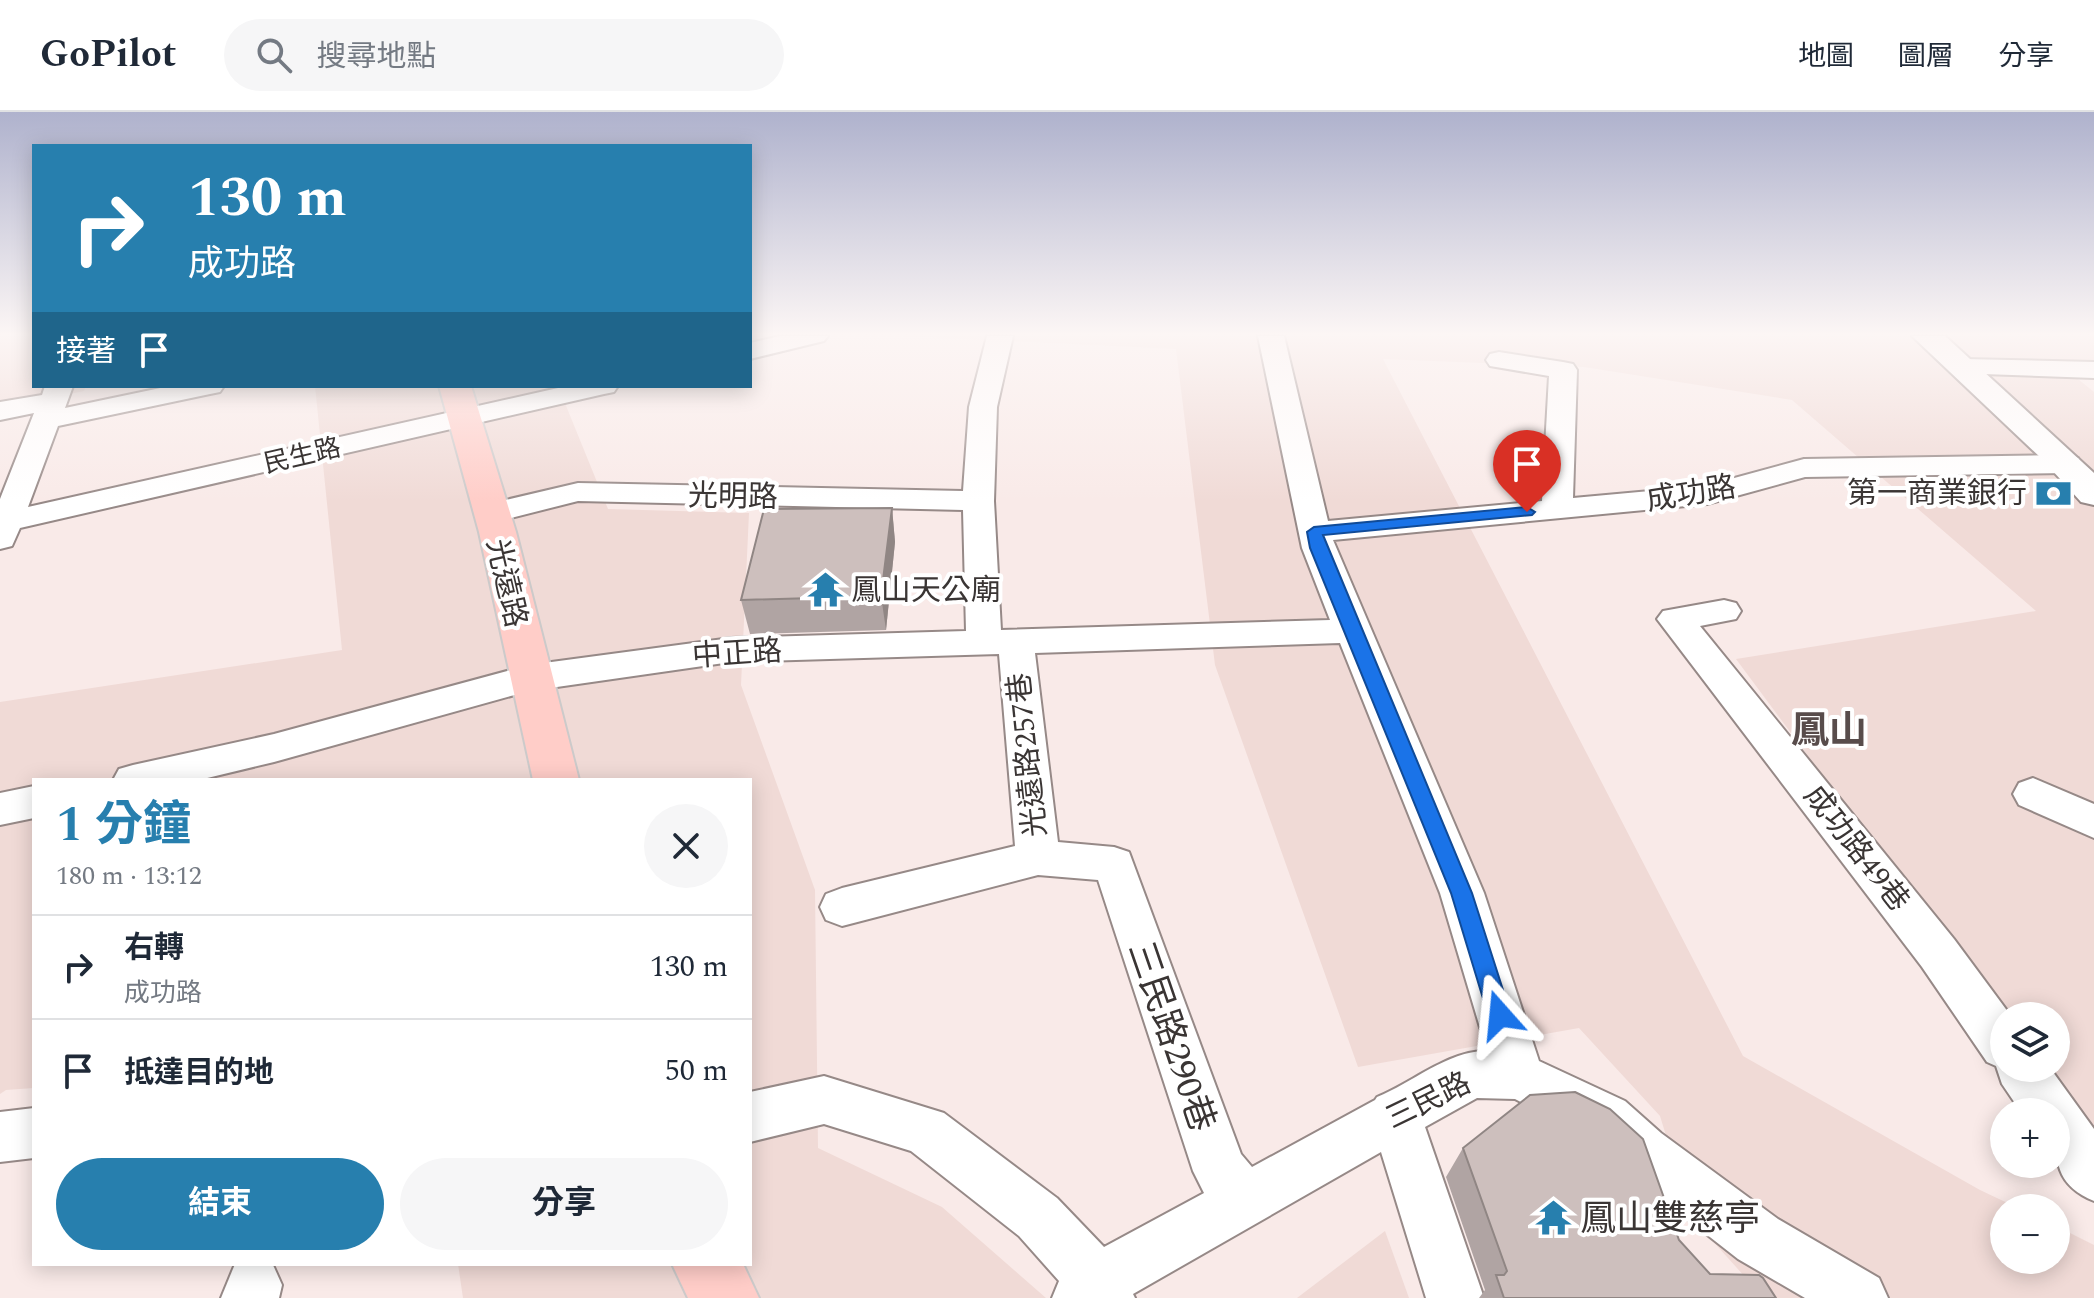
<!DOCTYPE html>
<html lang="zh-TW">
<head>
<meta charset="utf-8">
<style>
  body { margin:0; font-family:Spectral,"Noto Sans TC",serif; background:#f6f6f7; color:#1f2937; height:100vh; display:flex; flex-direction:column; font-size:30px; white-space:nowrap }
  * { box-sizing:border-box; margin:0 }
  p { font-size:26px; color:#747a83 }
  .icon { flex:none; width:44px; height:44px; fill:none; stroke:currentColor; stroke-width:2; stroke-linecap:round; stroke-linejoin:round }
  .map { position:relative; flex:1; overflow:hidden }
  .drawer { position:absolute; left:32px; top:666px; width:720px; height:488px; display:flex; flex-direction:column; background:#fff; border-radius:0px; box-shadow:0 4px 20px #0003 }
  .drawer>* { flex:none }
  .guide { position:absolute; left:32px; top:32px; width:720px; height:244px; border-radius:0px; box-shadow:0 4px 20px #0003; background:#277fae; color:#fff; overflow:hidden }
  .fabs { position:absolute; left:1990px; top:890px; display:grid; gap:16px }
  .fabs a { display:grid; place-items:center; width:80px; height:80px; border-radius:50%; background:#fff; box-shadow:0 4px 20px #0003; font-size:40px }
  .pin { position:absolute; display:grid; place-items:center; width:68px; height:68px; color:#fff; margin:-82px -34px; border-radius:50% 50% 50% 0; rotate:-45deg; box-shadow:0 0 8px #0007 }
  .pin .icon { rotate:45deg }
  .me { position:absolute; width:88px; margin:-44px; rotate:342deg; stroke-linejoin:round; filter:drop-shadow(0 0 6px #0008) }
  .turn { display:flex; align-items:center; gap:28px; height:168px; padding:0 24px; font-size:36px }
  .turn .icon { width:104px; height:104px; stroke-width:2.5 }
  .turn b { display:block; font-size:56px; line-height:68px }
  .then { display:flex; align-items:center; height:76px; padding:0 24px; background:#0003; gap:16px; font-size:30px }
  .round { display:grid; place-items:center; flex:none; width:84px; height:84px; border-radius:42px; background:#f6f6f7 }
  .head { display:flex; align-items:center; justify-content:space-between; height:136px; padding:0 24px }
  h1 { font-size:48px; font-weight:700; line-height:60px; color:#277fae }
  .cta { display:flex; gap:16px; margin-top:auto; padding:16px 24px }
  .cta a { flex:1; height:92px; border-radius:48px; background:#277fae; color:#fff; font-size:32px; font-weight:700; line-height:92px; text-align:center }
  .cta a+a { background:#f6f6f7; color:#1f2937 }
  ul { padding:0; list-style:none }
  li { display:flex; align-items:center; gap:24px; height:104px; padding:0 24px; border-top:2px solid #e0e1e3 }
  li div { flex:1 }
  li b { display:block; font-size:30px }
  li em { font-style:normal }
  header { display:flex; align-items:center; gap:48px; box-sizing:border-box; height:112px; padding:0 40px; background:#fff; border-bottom:2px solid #e0e1e3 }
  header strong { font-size:38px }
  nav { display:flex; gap:44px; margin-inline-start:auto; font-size:28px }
  .search { width:560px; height:72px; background:#f6f6f7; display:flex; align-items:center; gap:20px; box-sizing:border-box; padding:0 28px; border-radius:44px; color:#747a83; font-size:30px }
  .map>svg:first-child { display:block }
  .built { fill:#f0dad6 }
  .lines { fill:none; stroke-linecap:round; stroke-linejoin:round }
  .minor-casing { stroke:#968987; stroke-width:4 }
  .tertiary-casing { stroke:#968987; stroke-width:4 }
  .primary-casing { stroke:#cccaca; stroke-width:4 }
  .minor { fill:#fff; fill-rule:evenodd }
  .tertiary { fill:#fff; fill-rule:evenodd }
  .primary { fill:#ffcdc8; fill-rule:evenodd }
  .wall { fill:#b0a4a3 }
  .shaded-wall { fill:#908684 }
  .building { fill:#cdbfbd; stroke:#908684; stroke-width:2 }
  .route { fill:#1a73e8; stroke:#114b97; stroke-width:2 }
  .labels { text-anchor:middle; stroke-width:8; stroke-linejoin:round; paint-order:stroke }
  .far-street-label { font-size:26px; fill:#3a3534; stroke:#fff }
  .street-label { font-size:30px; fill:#3a3534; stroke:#fff }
  .poi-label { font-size:30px; fill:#3a3534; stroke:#fff; text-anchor:end }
  .near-street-label { font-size:36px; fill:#3a3534; stroke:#fff }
  .near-poi-label { font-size:36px; fill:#3a3534; stroke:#fff; text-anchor:start }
  .district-label { font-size:38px; font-weight:bold; fill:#584c4b; stroke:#fff }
</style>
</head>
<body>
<header>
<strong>GoPilot</strong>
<div class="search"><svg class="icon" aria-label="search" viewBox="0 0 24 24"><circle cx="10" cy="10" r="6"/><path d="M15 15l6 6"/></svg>搜尋地點</div>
<nav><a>地圖</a><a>圖層</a><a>分享</a></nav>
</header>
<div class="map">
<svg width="2094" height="1186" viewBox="0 0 2094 1186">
  <rect width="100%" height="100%" fill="#f9eae8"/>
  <!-- built -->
  <g class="built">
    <path d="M 0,224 L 34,224 L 34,274 L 86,274 L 84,279 L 0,296 Z"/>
    <path d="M 904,224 L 2094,224 L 2094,266 L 2078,267 L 2094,280 L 2094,1029 L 2040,956 L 2056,956 L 2056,904 L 2004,904 L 2004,908 L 1736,547 L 2036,499 L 1792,288 L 1584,255 L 1383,247 L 1743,944 L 1980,1078 L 2018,1096 L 2004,1096 L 2004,1148 L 2056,1148 L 2056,1114 L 2094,1133 L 2094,1186 L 1764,1186 L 1691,1105 L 1660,1004 L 1579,916 L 1358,955 L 1215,553 L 1176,237 Z"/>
    <path d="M 315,274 L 558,274 L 608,397 L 749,401 L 741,573 L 815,778 L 818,1036 L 942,1095 L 1046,1186 L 463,1186 L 458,1152 L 750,1152 L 750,668 L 34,668 L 34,976 L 6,978 L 0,982 L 0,590 L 342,538 Z"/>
    <path d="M 1385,1119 L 1409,1186 L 1297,1186 Z"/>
  </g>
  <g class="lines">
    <defs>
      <g id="minor">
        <path d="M 780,224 L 828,224 L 824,229 L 750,247 L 750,231 Z"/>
        <path d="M 987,224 L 1013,224 L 997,295 L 994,389 L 1001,518 L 1330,508 L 1302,436 L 1258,224 L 1284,224 L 1328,409 L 1542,389 L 1549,264 L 1490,254 L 1486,248 L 1490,242 L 1499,240 L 1563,250 L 1573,252 L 1577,258 L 1573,386 L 1705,374 L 1804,347 L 2067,343 L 2078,346 L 2082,352 L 2078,358 L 2067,361 L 1805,365 L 1707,392 L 1333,428 L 1484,781 L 1539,949 L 1625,989 L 1661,1021 L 1778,1107 L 1879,1166 L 1888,1186 L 1805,1186 L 1738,1147 L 1623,1057 L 1589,1025 L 1515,987 L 1477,986 L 1425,1015 L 1484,1186 L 1426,1186 L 1381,1040 L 1133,1182 L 1135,1186 L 1052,1186 L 1059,1169 L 1019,1124 L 911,1039 L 824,1012 L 750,1030 L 750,980 L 824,964 L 944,1001 L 1057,1086 L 1104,1135 L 1204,1081 L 1193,1059 L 1098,768 L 1038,763 L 842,814 L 826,808 L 820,795 L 826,782 L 842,776 L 1015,734 L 999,542 L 731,550 L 529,579 L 274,650 L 199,668 L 113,668 L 119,657 L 133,653 L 274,622 L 529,553 L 731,526 L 966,519 L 963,398 L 578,389 L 491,411 L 480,408 L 475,401 L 480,394 L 578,371 L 963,379 L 969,295 ZM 1340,531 L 1440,781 L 1487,939 C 1449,938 1412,971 1377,985 L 1375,988 L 1252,1055 L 1241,1042 L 1129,740 L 1114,735 L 1058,730 L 1035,541 Z"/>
        <path d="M 1964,247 L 2094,250 L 2094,266 L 1954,261 L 1951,255 L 1954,249 Z"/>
        <path d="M 45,274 L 73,274 L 65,296 L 170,274 L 224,274 L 220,280 L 210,282 L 58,314 L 28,395 L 567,274 L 618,274 L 614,280 L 604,282 L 20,416 L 12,434 L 0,437 L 0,387 L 34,301 L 0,308 L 0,290 L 42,283 Z"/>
        <path d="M 1724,488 L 1736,491 L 1741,499 L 1736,507 L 1700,514 L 1954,827 L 2011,904 L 2004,904 L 2004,956 L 2050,956 L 2094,1017 L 2094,1089 C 2050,1071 2056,1041 2056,1000 L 2021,1000 L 2002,972 L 1996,954 L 1987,950 L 1922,855 L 1657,507 L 1663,499 Z"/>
        <path d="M 2033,666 L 2094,692 L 2094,726 L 2019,693 L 2013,682 L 2019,671 Z"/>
        <path d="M 34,674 L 34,706 L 0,713 L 0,681 Z"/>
        <path d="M 34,996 L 34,1046 L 0,1050 L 0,1000 Z"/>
        <path d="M 235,1152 L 273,1153 L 282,1173 L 279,1186 L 221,1186 Z"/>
      </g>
      <path id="tertiary" d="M 1912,224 L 1945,224 L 2094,361 L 2094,393 L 2081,390 L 2041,346 Z"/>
      <g id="primary">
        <path d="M 439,274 L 471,274 L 516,420 L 579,668 L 533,668 L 479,420 Z"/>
        <path d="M 672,1152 L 743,1152 L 759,1186 L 688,1186 Z"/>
      </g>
    </defs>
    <!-- minor casing -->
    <use href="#minor" class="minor-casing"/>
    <!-- tertiary casing -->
    <use href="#tertiary" class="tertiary-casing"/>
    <!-- primary casing -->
    <use href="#primary" class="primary-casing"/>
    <!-- minor -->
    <use href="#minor" class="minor"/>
    <!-- tertiary -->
    <use href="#tertiary" class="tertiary"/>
    <!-- primary -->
    <use href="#primary" class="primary"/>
  </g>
  <!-- wall -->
  <g class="wall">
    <path d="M 892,396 L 895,430 L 886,518 L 750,522 L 741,488 Z"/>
    <path d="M 1463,1036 L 1679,1128 L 1710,1162 L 1776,1186 L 1479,1186 L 1485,1178 L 1446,1065 Z"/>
  </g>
  <!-- shaded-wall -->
  <path class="shaded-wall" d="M 892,396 L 895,430 L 886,518 L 881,484 Z"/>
  <!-- building -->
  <g class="building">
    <path d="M 892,396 L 881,484 L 741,488 L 764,397 Z"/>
    <path d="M 1575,980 L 1610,997 L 1643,1027 L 1679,1128 L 1710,1162 L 1759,1163 L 1763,1166 L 1776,1186 L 1504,1186 L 1496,1163 L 1504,1163 L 1507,1159 L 1463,1036 L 1530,983 Z"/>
  </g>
  <!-- sky -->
  <linearGradient id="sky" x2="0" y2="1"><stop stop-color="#afb2cd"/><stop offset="0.57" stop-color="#fcf6f5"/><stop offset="1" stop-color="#fcf6f5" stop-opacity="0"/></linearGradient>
  <rect width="2094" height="390" fill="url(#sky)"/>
  <!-- route -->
  <path class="route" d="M 1527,395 L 1535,400 L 1532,403 L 1323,423 L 1472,781 L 1511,903 L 1508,911 L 1500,914 L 1492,911 L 1488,903 L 1451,781 L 1310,436 L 1307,420 L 1314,415 Z"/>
  <!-- icons -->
  <defs>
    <symbol id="bank-bare" viewBox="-9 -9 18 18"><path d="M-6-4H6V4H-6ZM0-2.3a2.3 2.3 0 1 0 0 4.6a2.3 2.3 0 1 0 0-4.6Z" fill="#277fae" stroke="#fff" stroke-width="2.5" paint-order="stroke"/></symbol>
    <symbol id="temple-bare" viewBox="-9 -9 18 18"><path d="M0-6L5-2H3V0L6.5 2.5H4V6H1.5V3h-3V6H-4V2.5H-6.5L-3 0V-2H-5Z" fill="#277fae" stroke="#fff" stroke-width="2.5" paint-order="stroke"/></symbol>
  </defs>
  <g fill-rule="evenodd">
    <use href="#bank-bare" x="2028" y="356" width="51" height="51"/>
    <use href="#temple-bare" x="800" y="452" width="51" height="51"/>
    <use href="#temple-bare" x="1528" y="1080" width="51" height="51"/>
  </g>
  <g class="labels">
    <!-- far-street labels -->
    <g class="far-street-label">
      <text transform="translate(302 343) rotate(-13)" y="9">民生路</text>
    </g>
    <!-- street labels -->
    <g class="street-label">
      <text transform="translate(1691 381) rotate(-9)" y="10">成功路</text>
      <text transform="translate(733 384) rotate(1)" y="10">光明路</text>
      <text transform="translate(507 471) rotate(77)" y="10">光遠路</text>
      <text transform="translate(737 541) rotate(-4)" y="10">中正路</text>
      <text transform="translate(1027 643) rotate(-96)" y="10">光遠路257巷</text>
      <text transform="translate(1857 736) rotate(52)" y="10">成功路49巷</text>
      <text transform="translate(1428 988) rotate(-26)" y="10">三民路</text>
    </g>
    <!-- poi labels -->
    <g class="poi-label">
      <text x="2027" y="391">第一商業銀行</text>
      <text x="851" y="488" text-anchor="start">鳳山天公廟</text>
    </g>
    <!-- near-street labels -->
    <g class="near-street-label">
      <text transform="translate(1173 924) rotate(71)" y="13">三民路290巷</text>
    </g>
    <!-- near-poi labels -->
    <g class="near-poi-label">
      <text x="1580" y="1118">鳳山雙慈亭</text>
    </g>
    <!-- district labels -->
    <g class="district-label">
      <text x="1829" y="631">鳳山</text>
    </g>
  </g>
</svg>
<div class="fabs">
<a><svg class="icon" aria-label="layers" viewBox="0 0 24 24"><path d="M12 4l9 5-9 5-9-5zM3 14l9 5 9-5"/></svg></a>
<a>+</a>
<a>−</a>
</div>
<div class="pin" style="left:1527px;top:400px;background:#d93025"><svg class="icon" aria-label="arrive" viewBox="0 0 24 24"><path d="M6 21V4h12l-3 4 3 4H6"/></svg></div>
<svg class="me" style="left:1500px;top:903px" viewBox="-20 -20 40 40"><path d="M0-17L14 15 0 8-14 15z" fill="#1a73e8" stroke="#fff" stroke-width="4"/></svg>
<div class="guide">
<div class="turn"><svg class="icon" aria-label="right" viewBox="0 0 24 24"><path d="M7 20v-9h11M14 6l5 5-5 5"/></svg><div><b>130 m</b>成功路</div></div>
<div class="then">接著<svg class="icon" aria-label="arrive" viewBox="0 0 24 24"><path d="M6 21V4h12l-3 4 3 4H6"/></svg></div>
</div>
<section class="drawer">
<div class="head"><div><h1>1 分鐘</h1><p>180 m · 13:12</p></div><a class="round"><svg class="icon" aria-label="close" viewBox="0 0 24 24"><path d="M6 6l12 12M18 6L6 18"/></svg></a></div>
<ul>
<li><svg class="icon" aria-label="right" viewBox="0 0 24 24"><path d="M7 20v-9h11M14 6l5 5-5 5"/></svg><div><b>右轉</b><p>成功路</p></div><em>130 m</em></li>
<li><svg class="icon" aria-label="arrive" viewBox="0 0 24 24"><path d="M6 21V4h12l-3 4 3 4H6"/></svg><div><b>抵達目的地</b></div><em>50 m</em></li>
</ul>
<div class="cta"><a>結束</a><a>分享</a></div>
</section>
</div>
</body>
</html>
